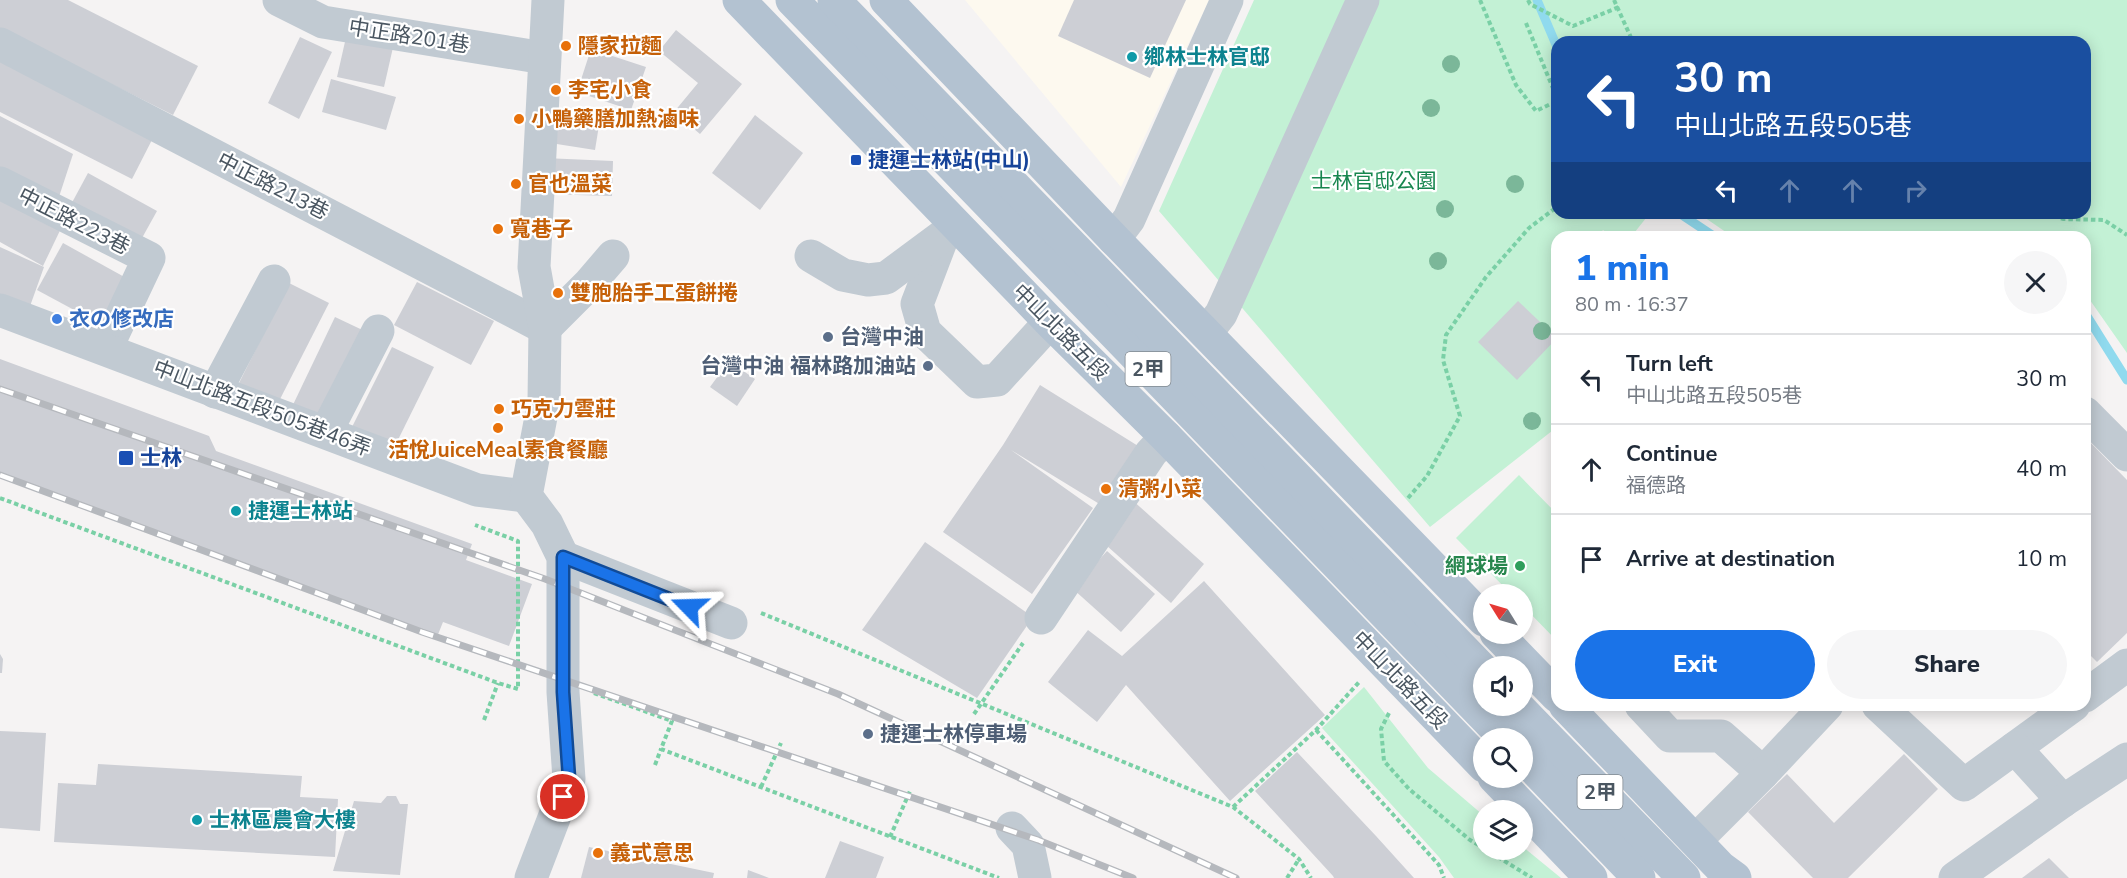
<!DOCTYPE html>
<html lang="en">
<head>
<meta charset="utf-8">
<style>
  body { margin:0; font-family:"Nunito Sans","Noto Sans TC","Noto Sans JP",sans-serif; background:#f6f6f7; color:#1f2937; height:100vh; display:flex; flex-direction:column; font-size:22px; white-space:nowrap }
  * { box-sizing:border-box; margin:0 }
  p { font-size:20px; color:#747a83 }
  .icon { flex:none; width:33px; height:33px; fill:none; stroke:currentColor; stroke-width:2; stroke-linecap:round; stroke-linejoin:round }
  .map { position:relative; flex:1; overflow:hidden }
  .side { position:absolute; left:1551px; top:231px; width:540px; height:480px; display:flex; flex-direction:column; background:#fff; border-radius:18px; box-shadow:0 3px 15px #0003 }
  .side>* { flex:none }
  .banner { position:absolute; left:1551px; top:36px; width:540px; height:183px; border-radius:18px; box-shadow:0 3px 15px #0003; background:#1a4fa0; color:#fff; overflow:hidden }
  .needle { width:39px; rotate:307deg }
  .buttons { position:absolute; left:1473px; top:584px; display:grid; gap:12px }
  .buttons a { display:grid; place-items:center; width:60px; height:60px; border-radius:50%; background:#fff; box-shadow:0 3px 15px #0003; font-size:30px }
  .pin { position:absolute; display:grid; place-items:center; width:51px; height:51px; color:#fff; margin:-26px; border:3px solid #fff; border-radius:50%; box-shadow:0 2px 6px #0007 }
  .me { position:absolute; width:66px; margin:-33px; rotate:292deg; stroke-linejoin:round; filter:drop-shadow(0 0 4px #0008) }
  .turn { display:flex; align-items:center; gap:21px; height:126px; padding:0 24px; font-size:27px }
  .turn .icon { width:78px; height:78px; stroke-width:2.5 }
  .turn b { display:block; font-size:42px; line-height:51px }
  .lanes { display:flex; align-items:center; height:57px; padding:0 24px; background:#0003; justify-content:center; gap:30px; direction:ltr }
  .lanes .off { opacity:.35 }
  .round { display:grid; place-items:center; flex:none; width:63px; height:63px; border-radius:32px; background:#f6f6f7 }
  .summary { display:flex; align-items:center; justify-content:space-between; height:102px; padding:0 24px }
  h1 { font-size:36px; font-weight:800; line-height:45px; color:#1a73e8 }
  .cta { display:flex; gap:12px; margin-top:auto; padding:12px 24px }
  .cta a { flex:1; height:69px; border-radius:36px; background:#1a73e8; color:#fff; font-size:24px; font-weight:800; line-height:69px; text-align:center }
  .cta a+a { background:#f6f6f7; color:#1f2937 }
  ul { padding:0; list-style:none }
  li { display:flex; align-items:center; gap:18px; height:90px; padding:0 24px; border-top:2px solid #e0e1e3 }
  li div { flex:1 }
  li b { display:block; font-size:22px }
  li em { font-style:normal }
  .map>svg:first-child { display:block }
  .commercial { fill:#fdf9ef }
  .green { fill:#c3f1d5 }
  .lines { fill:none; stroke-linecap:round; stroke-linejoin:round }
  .stream { stroke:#90daee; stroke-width:9 }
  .building { fill:#cdcfd5 }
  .path { stroke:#7ad0a6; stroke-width:4; stroke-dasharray:4.5 3; stroke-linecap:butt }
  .minor { stroke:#c1cad2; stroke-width:33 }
  .major { stroke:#b3c2d1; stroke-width:33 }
  .rail-casing { stroke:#b5b8bd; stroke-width:7 }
  .rail { stroke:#fff; stroke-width:4.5; stroke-dasharray:14; stroke-linecap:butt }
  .tree { fill:#7bb799 }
  .route-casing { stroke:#114b97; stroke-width:15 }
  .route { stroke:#1a73e8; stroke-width:10 }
  .food-dot { fill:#e8710a; stroke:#fff; stroke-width:2 }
  .culture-dot { fill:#0f9aa8; stroke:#fff; stroke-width:2 }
  .transit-dot { fill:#1a4fb4; stroke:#fff; stroke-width:2 }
  .shop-dot { fill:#3f7fe0; stroke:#fff; stroke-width:2 }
  .service-dot { fill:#5c6f8a; stroke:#fff; stroke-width:2 }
  .leisure-dot { fill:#2e9e5b; stroke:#fff; stroke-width:2 }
  .labels { text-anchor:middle; stroke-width:4.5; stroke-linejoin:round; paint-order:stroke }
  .shield { fill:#fff; stroke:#808990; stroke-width:1.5 }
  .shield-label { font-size:20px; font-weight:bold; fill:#4a5661 }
  .street-label { font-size:21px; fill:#4a5661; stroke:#fff }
  .food-label { font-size:21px; font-weight:bold; fill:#c56008; stroke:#fff; text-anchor:start }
  .culture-label { font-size:21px; font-weight:bold; fill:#0d838f; stroke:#fff; text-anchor:start }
  .transit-label { font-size:21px; font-weight:bold; fill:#164399; stroke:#fff; text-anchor:start }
  .park-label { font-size:21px; fill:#17864f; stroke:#fff }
  .shop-label { font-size:21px; font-weight:bold; fill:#366cbe; stroke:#fff; text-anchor:start }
  .service-label { font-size:21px; font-weight:bold; fill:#4e5e75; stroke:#fff; text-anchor:start }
  .leisure-label { font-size:21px; font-weight:bold; fill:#27864d; stroke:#fff; text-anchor:end }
</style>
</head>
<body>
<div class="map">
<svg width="2127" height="878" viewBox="0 0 2127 878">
  <rect width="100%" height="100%" fill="#f5f3f3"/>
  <!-- commercial -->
  <path class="commercial" d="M 965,0 L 1209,0 L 1121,187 Z"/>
  <!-- green -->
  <g class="green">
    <path d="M 1254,0 L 2127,0 L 2127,353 L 2085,293 L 2085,237 L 1733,237 L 1698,213 L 2085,213 L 2085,42 L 1557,42 L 1557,213 L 1650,213 L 1631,237 L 1612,237 L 1603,230 L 1598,237 L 1557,237 L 1557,280 L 1554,283 L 1557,288 L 1557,427 L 1430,527 L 1159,211 Z"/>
    <path d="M 1519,475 L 1557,514 L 1557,641 L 1523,606 L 1522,594 L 1511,594 L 1456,538 Z"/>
    <path d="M 1364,687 L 1428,768 L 1483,815 L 1484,849 L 1522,849 L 1523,847 L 1561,878 L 1454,878 L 1439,857 L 1322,728 Z"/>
  </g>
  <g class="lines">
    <!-- stream -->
    <g class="stream">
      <path d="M 1537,0 L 1557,47"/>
      <path d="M 1679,213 L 1715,237"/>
      <path d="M 2085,313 L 2127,380"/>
    </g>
  </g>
  <!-- building -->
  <g class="building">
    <path d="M 0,0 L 68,0 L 198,66 L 173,115 L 0,28 Z"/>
    <path d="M 1074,0 L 1186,0 L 1150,78 L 1058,36 Z"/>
    <path d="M 676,30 L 742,84 L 700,134 L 674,112 L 698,83 L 659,51 Z"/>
    <path d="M 347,33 L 394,43 L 384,87 L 337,77 Z"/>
    <path d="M 300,37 L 332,52 L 299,119 L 268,103 Z"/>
    <path d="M 591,49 L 646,67 L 631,110 L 577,92 Z"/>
    <path d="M 0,53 L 156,132 L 132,179 L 0,112 Z"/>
    <path d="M 331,79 L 396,97 L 386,130 L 322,112 Z"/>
    <path d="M 548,111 L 600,119 L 595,150 L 544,142 Z"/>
    <path d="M 755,115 L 803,153 L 760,210 L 712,173 Z"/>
    <path d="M 0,116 L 73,154 L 56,206 L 0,177 Z"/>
    <path d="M 544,158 L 613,161 L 612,196 L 542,194 Z"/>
    <path d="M 88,173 L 157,211 L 137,247 L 68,210 Z"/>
    <path d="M 0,187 L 65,220 L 43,266 L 0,242 Z"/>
    <path d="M 63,243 L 128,279 L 102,325 L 37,290 Z"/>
    <path d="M 0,247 L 44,267 L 29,309 L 0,298 Z"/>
    <path d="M 417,282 L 494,321 L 471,365 L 394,325 Z"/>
    <path d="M 289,283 L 329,303 L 276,407 L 237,387 Z"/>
    <path d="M 1518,301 L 1557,338 L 1517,380 L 1478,342 Z"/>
    <path d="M 335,317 L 373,335 L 328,429 L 290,411 Z"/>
    <path d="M 392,347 L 434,367 L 391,454 L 349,433 Z"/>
    <path d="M 0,359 L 209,436 L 216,451 L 472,544 L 466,560 L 532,584 L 509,646 L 443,622 L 437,637 L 0,477 Z"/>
    <path d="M 729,361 L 755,379 L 737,406 L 710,387 Z"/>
    <path d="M 1040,385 L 1143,449 L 1106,508 L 1011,450 L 1093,508 L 1032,594 L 943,532 L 1003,445 Z"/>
    <path d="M 2085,437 L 2127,480 L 2127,633 L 2097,662 L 2085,650 Z"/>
    <path d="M 1131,499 L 1204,564 L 1171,603 L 1097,537 Z"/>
    <path d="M 925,542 L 1033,617 L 977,698 L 862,630 Z"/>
    <path d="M 1107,551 L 1155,594 L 1121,632 L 1073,589 Z"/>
    <path d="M 1204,581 L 1325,715 L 1230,801 L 1126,685 L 1097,722 L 1048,682 L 1088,630 L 1122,656 Z"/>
    <path d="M 0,654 L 3,659 L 2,673 L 0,673 Z"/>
    <path d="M 0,731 L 46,733 L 40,831 L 0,828 Z"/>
    <path d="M 1297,752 L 1376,836 L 1414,878 L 1334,878 L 1333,876 L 1255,791 Z"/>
    <path d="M 1904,754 L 1938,789 L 1848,878 L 1813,878 L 1748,812 L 1787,774 L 1834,823 Z"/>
    <path d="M 98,764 L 302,776 L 300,797 L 338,799 L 335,857 L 54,842 L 58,783 L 96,785 Z"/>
    <path d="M 387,796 L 396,796 L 400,804 L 408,804 L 400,875 L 333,871 L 354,801 L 381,803 Z"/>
    <path d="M 840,841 L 884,857 L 876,878 L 825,878 Z"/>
    <path d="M 589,847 L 714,873 L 713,878 L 581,878 Z"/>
    <path d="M 2049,858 L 2069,878 L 2022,878 Z"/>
    <path d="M 748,870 L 769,878 L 747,878 Z"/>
  </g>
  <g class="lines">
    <!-- path -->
    <g class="path">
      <path d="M 1480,0 L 1516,85 L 1536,111 L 1557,101"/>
      <path d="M 1528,0 L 1530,4 L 1573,26 L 1619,7"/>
      <path d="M 1614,0 L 1633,42"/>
      <path d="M 1526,23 L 1557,98"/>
      <path d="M 1848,213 L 1876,216 L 1889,213"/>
      <path d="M 2047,213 L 2063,219 L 2104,220 L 2127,235"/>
      <path d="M 0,498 L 498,683 L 518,689 L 518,541 L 475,525"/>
      <path d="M 1408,498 L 1427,476 L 1460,416 L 1443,360 L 1446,335 L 1486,277 L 1529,228 L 1557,207"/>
      <path d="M 761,613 L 1233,807 L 1299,859 L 1311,878"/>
      <path d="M 594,693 L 672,721 L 661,749 L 999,878"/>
      <path d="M 1389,713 L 1381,729 L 1384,761 L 1409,789 L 1470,840 L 1484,848"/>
      <path d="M 974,714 L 1023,643"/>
      <path d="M 484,720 L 498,683"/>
      <path d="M 1316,730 L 1439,865 L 1444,878"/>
      <path d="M 655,765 L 661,749"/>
      <path d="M 761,787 L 781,743"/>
      <path d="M 1233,807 L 1316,730 L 1360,681"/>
      <path d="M 890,837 L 910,791"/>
      <path d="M 1485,849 L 1532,878"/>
      <path d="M 1287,878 L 1299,859"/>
    </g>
    <!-- minor -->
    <g class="minor">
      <path d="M 279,0 L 323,22 L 544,58"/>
      <path d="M 0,44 L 545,328 L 589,284 L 613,256"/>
      <path d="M 0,183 L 149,258 L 106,349"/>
      <path d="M 943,236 L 917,304 L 925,332 L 977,382 L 997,380 L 1050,322"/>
      <path d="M 1114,239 L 1129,219 L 1227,0"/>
      <path d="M 811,256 L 843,275 L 868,280 L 886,278 L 944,235"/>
      <path d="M 0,310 L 477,490 L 526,496"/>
      <path d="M 1206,333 L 1221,314 L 1363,0"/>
      <path d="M 215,392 L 274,281"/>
      <path d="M 2085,413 L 2127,455"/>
      <path d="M 326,432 L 378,331"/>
      <path d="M 563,557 L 731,623"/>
      <path d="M 1041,618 L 1151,453 L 1166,437"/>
      <path d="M 2085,696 L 2127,665"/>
      <path d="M 1641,705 L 1670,736 L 1721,736 L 1763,773 L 1827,705"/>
      <path d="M 1878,705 L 1964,785 L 2074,705"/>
      <path d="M 2015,748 L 2063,801"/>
      <path d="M 1012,828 L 1028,845 L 1035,878"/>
      <path d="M 1696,840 L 1763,773"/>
      <path d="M 531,878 L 569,779 L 563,692 L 563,557 L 547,524 L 526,496 L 544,401 L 545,328 L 534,267 L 548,0"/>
      <path d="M 1955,878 L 2063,801 L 2127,759"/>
    </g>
    <!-- major -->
    <g class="major">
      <path d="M 739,0 L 1050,322 L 1166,437 L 1484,766"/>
      <path d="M 792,0 L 1505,738"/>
      <path d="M 834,0 L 1484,671"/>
      <path d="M 886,0 L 1114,239 L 1484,620"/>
      <path d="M 1496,633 L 1557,696"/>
      <path d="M 1516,705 L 1684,878"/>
      <path d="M 1565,705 L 1720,867 L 1735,878"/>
      <path d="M 1522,756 L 1639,878"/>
      <path d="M 1494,777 L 1591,878"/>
    </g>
    <defs>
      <g id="rail">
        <path d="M 0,389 L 545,579 L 838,694 L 1236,878"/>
        <path d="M 0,475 L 422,632 L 1038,840 L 1133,878"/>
      </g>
    </defs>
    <!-- rail casing -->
    <use href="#rail" class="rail-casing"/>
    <!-- rail -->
    <use href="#rail" class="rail"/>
  </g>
  <!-- trees -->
  <g class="tree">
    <circle cx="1451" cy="64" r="9"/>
    <circle cx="1431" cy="108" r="9"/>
    <circle cx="1515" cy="184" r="9"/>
    <circle cx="1445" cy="209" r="9"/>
    <circle cx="1438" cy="261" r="9"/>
    <circle cx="1542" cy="331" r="9"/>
    <circle cx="1532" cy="421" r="9"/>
  </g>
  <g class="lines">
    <defs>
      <path id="route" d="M 563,797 L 569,778 L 563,692 L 563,557 L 689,607"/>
    </defs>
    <!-- route casing -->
    <use href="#route" class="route-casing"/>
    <!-- route -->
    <use href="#route" class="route"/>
  </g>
  <!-- markers -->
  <g class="food-dot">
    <circle cx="566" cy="46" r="6"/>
    <circle cx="556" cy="90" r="6"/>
    <circle cx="519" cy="119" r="6"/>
    <circle cx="516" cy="184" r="6"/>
    <circle cx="498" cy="229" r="6"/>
    <circle cx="558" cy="293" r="6"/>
    <circle cx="499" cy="409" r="6"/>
    <circle cx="498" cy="428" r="6"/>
    <circle cx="1106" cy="489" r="6"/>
    <circle cx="598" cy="853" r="6"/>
  </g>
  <g class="culture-dot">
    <circle cx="1132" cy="57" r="6"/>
    <circle cx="236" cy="511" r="6"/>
    <circle cx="197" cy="820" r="6"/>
  </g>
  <g class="transit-dot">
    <rect x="850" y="154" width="12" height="12" rx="3"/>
    <rect x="118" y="450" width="16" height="16" rx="3"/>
  </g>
  <circle class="shop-dot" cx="57" cy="319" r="6"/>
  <g class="service-dot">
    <circle cx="828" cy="337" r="6"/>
    <circle cx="928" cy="366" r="6"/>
    <circle cx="868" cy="734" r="6"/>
  </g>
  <circle class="leisure-dot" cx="1520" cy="566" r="6"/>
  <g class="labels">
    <!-- shield labels -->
    <g class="shield">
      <rect x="1125.5" y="352" width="45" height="34" rx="4.5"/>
      <rect x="1577.5" y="775" width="45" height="34" rx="4.5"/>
    </g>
    <g class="shield-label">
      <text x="1148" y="376">2甲</text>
      <text x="1600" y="799">2甲</text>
    </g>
    <!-- street labels -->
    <g class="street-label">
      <text transform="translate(409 36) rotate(9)" y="7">中正路201巷</text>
      <text transform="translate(273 186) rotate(27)" y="7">中正路213巷</text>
      <text transform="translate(74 221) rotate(27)" y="7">中正路223巷</text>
      <text transform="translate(1061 332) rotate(45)" y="7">中山北路五段</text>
      <text transform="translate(262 408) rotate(21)" y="7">中山北路五段505巷46弄</text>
      <text transform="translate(1400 680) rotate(46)" y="7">中山北路五段</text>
    </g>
    <!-- food labels -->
    <g class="food-label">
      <text x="578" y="53">隱家拉麵</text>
      <text x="568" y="97">李宅小食</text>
      <text x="531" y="126">小鴨藥膳加熱滷味</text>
      <text x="528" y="191">官也溫菜</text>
      <text x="510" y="236">寬巷子</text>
      <text x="570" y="300">雙胞胎手工蛋餅捲</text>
      <text x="511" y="416">巧克力雲莊</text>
      <text x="498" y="457" text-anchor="middle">活悅JuiceMeal素食餐廳</text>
      <text x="1118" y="496">清粥小菜</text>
      <text x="610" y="860">義式意思</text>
    </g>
    <!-- culture labels -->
    <g class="culture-label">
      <text x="1144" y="64">鄉林士林官邸</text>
      <text x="248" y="518">捷運士林站</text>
      <text x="209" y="827">士林區農會大樓</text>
    </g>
    <!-- transit labels -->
    <g class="transit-label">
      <text x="868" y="167">捷運士林站(中山)</text>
      <text x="140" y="465">士林</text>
    </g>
    <!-- park labels -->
    <g class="park-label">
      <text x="1374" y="188">士林官邸公園</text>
    </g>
    <!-- shop labels -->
    <g class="shop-label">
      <text x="69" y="326">衣の修改店</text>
    </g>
    <!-- service labels -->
    <g class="service-label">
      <text x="840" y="344">台灣中油</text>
      <text x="916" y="373" text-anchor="end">台灣中油 福林路加油站</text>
      <text x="880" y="741">捷運士林停車場</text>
    </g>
    <!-- leisure labels -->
    <g class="leisure-label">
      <text x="1508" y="573">網球場</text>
    </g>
  </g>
</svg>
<div class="buttons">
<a><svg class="needle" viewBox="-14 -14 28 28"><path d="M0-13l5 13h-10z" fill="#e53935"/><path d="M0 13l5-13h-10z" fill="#747a83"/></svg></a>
<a><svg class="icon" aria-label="sound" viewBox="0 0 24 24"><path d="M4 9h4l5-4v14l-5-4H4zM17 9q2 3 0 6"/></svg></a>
<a><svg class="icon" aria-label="search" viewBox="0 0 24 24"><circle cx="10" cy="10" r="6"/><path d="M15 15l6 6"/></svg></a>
<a><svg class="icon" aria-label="layers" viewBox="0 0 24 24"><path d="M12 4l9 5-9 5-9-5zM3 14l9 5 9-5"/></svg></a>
</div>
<div class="pin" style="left:563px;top:797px;background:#d93025"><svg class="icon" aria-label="arrive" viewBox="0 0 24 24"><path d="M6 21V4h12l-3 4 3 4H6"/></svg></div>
<svg class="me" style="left:689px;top:607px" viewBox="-20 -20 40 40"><path d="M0-17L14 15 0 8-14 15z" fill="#1a73e8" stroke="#fff" stroke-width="4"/></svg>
<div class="banner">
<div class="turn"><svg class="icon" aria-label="left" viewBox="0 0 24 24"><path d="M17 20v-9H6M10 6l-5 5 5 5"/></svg><div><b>30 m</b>中山北路五段505巷</div></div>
<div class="lanes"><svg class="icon" aria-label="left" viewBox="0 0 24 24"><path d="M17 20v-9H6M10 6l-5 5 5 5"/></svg><svg class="icon off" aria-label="ahead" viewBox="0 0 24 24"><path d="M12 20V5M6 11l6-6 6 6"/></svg><svg class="icon off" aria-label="ahead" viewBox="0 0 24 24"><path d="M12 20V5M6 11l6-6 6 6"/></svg><svg class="icon off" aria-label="right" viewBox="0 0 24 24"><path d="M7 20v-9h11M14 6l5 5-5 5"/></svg></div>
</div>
<section class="side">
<div class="summary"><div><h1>1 min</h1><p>80 m · 16:37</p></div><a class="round"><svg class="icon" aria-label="close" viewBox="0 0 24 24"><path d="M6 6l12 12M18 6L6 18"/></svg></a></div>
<ul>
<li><svg class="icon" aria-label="left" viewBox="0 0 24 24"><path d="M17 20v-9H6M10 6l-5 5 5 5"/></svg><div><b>Turn left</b><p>中山北路五段505巷</p></div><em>30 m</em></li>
<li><svg class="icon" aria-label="ahead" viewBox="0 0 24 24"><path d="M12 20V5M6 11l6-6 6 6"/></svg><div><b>Continue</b><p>福德路</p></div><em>40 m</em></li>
<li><svg class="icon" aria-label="arrive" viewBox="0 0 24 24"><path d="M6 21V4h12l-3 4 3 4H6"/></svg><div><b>Arrive at destination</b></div><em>10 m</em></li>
</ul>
<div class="cta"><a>Exit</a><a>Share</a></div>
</section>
</div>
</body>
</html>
